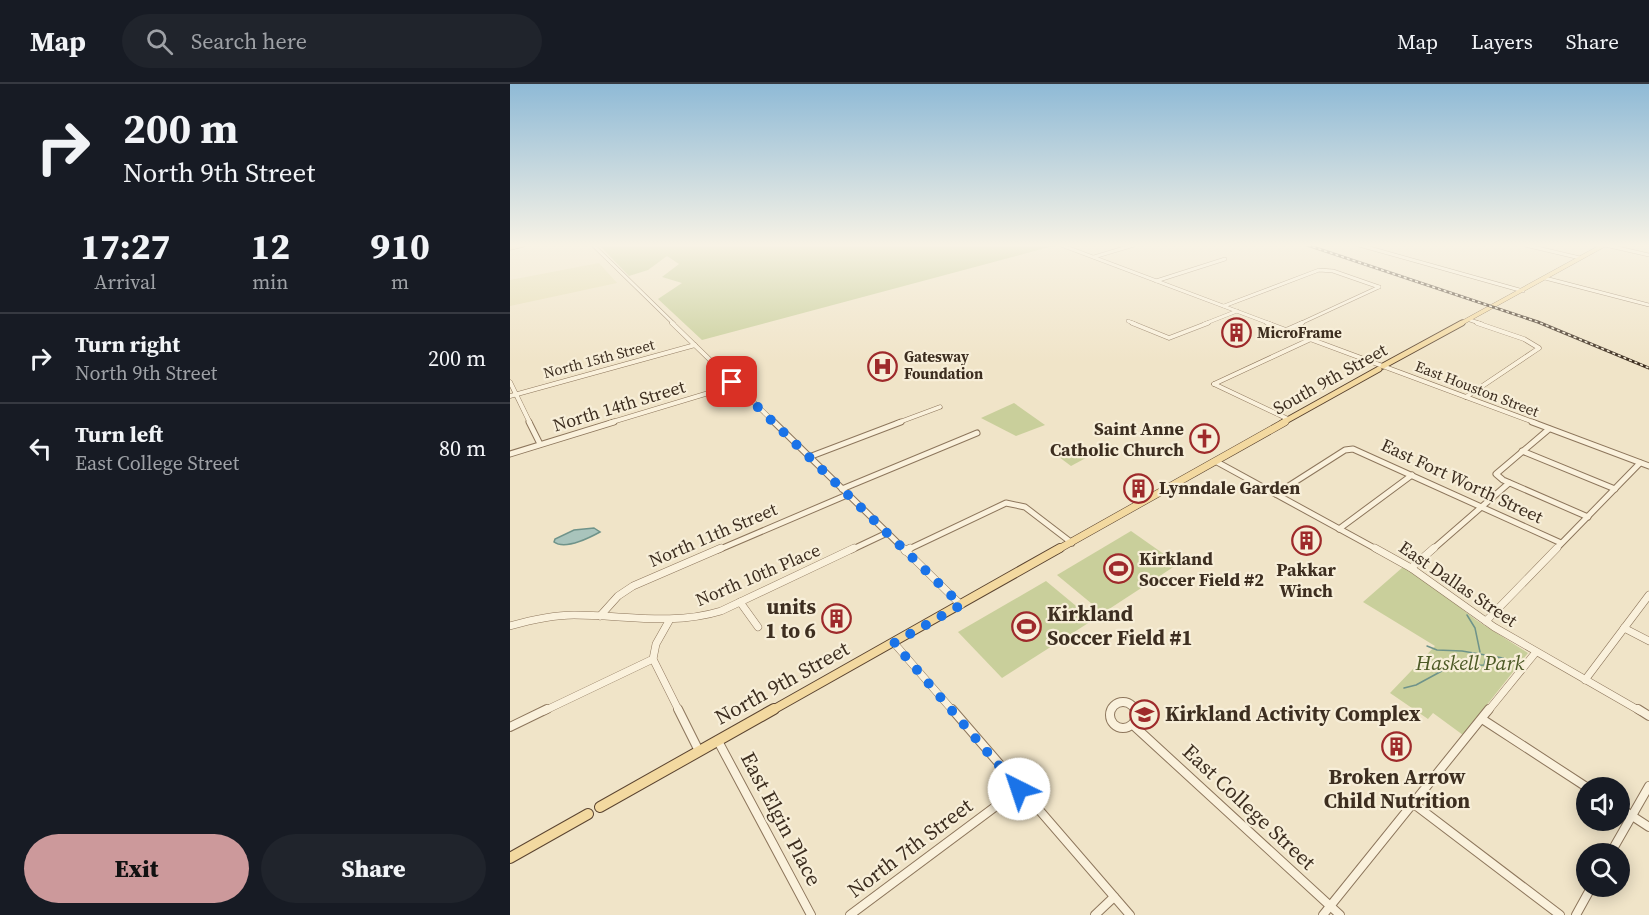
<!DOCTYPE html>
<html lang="en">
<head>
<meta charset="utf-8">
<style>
  body { margin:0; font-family:"Source Serif 4",serif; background:#20242c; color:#f1f3f6; height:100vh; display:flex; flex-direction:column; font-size:22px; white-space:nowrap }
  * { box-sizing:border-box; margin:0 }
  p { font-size:20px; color:#9ea1a6 }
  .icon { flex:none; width:33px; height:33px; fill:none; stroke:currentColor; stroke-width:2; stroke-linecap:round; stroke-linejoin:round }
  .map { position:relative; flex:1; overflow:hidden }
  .details { display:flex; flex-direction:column; background:#171b24; width:510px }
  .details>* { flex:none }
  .hud { background:#171b24; color:#f1f3f6; overflow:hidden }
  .buttons { position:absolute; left:1066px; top:693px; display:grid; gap:12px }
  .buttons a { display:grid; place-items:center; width:54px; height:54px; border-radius:50%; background:#171b24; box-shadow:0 3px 15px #0003; font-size:30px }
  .pin { position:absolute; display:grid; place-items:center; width:51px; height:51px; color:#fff; margin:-26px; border-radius:12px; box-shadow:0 3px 9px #0006 }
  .me { position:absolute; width:66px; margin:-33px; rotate:319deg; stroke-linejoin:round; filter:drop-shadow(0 0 4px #0008) }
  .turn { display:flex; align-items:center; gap:21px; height:126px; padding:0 24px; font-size:27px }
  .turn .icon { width:78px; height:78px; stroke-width:2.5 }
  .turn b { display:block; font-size:42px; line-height:51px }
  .eta { display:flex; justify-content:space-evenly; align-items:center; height:102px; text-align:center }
  .eta b { font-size:36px; font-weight:800; line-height:42px }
  .action { display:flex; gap:12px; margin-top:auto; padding:12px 24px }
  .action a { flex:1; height:69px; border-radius:36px; background:#cc999b; color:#111; font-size:24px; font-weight:800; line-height:69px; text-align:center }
  .action a+a { background:#20242c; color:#f1f3f6 }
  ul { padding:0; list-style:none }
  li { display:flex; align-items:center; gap:18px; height:90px; padding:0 24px; border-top:2px solid #363941 }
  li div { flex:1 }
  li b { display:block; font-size:22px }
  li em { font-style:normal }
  header { display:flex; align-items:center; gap:36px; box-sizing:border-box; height:84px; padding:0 30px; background:#171b24; border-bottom:2px solid #363941 }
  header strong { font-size:28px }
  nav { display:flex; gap:33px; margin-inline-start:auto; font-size:21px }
  .search { width:420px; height:54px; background:#20242c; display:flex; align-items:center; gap:15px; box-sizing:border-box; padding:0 21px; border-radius:33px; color:#9ea1a6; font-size:22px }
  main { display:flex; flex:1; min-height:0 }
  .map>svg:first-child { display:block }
  .farmland { fill:#e6deb5 }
  .green { fill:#c9cf9b }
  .water { fill:#a9c4bc; stroke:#6f938a; stroke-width:1.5 }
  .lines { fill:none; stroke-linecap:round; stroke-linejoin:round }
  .stream { stroke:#6f938a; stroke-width:1.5 }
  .minor-far4-casing { stroke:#8d765c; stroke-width:4 }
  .minor-far3-casing { stroke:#8d765c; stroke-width:5 }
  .minor-far2-casing { stroke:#8d765c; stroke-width:7 }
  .minor-far1-casing { stroke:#8d765c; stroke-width:8 }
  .minor-casing { stroke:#8d765c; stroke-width:10 }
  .major-far4-casing { stroke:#5b4430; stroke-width:4.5 }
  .major-far3-casing { stroke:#5b4430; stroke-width:7 }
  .major-far2-casing { stroke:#5b4430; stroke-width:8 }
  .major-far1-casing { stroke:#5b4430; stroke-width:10 }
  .major-casing { stroke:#5b4430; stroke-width:12 }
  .minor-far4 { stroke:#faf1dc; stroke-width:3 }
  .minor-far3 { stroke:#faf1dc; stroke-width:4 }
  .minor-far2 { stroke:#faf1dc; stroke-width:5 }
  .minor-far1 { stroke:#faf1dc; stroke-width:7 }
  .minor { stroke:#faf1dc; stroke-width:8 }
  .major-far4 { stroke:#f3d9a0; stroke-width:4 }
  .major-far3 { stroke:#f3d9a0; stroke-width:5 }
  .major-far2 { stroke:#f3d9a0; stroke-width:7 }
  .major-far1 { stroke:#f3d9a0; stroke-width:8 }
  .major { stroke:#f3d9a0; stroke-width:10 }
  .rail-casing { stroke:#3d2e20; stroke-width:3 }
  .rail { stroke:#f7eed8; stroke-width:1.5; stroke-dasharray:3; stroke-linecap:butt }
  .route { stroke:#1a73e8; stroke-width:10; stroke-dasharray:0 18 }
  .labels { text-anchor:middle; stroke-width:4.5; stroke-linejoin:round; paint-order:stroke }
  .far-poi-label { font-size:15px; font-weight:bold; fill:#3d2e20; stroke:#f7eed8; text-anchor:start }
  .far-street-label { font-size:15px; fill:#3d2e20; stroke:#f7eed8 }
  .street-label { font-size:18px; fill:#3d2e20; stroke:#f7eed8 }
  .poi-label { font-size:18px; font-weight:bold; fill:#3d2e20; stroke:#f7eed8; text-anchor:start }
  .near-poi-label { font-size:21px; font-weight:bold; fill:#3d2e20; stroke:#f7eed8; text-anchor:start }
  .near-park-label { font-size:21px; font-style:italic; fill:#4d5a26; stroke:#f7eed8 }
  .near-street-label { font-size:21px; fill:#3d2e20; stroke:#f7eed8 }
</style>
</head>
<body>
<header>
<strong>Map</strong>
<div class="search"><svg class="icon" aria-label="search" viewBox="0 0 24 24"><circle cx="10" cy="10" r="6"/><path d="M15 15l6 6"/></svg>Search here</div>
<nav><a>Map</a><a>Layers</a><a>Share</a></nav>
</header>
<main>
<section class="details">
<div class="hud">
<div class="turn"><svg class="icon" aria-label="right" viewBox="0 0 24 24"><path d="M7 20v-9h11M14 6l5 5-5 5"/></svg><div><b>200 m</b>North 9th Street</div></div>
</div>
<div class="eta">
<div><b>17:27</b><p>Arrival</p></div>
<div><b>12</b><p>min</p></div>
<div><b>910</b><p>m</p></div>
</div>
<ul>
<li><svg class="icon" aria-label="right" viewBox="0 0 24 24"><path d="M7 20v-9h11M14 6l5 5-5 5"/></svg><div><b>Turn right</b><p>North 9th Street</p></div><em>200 m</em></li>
<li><svg class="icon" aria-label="left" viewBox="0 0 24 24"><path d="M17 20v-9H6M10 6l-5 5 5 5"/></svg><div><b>Turn left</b><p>East College Street</p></div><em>80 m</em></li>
</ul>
<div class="action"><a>Exit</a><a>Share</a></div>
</section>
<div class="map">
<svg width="1139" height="831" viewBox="0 0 1139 831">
  <rect width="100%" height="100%" fill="#f0e4c8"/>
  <!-- farmland -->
  <path class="farmland" d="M 89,179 L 107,199 L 0,222 L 0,196 Z"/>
  <!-- green -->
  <g class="green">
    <path d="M 89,161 L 547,161 L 192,256 L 148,215 L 172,199 L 152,193 L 169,180 L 157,172 L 138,186 L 119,192 Z"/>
    <path d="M 504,319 L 535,341 L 506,352 L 471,334 Z"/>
    <path d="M 572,362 L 585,369 L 561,382 L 549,373 Z"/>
    <path d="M 621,447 L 668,480 L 593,529 L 547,491 Z"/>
    <path d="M 893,483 L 929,507 L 966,536 L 1018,569 L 953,651 L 923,629 L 918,635 L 880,609 L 925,562 L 853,518 Z"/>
    <path d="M 536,497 L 583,536 L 492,594 L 448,548 Z"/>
  </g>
  <!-- water -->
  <path class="water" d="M 84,444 L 90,448 C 79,454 55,466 44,458 L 45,455 L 64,446 Z"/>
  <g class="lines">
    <!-- stream -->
    <g class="stream">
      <path d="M 957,531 L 965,544 L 970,568"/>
      <path d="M 917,562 L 927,566 L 952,567 L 993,574"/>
      <path d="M 894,604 L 906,601 L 941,582 L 974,581 L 977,571"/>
    </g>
    <defs>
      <g id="minor-far4">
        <path d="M 83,161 L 164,240"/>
        <path d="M 551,161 L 761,240"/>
        <path d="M 849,161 L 1013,207"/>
        <path d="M 1015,161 L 1070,174"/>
        <path d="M 1095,161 L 1139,171"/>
        <path d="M 584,173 L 624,161"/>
        <path d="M 1035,194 L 1139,221"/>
        <path d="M 646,197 L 715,175"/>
        <path d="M 714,222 L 809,186 L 823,187 L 869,203"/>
        <path d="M 960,236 L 972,240"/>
        <path d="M 618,237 L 625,240"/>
        <path d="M 694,240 L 727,227"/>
        <path d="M 789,240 L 869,203"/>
      </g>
      <g id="minor-far3">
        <path d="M 162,239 L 265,339"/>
        <path d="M 622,239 L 659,254 L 698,239"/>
        <path d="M 757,239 L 1026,339"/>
        <path d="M 776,246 L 792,239"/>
        <path d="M 0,298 L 20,339"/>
        <path d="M 704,300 L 801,255"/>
        <path d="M 704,300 L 778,335"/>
        <path d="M 0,312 L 185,261"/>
        <path d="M 956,313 L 1029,264 L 1014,255 L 967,239"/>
        <path d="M 99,339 L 225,301"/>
        <path d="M 387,339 L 430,323"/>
      </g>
      <g id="minor-far2">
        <path d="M 19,338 L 30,360"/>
        <path d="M 264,338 L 395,466"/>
        <path d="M 1022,338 L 1139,382"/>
        <path d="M 1039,345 L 986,390 L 993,396 L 1078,433"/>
        <path d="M 1012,367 L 1105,405"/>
        <path d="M 0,370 L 104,338"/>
        <path d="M 299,373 L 391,338"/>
        <path d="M 707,378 L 868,466"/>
        <path d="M 332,405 L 467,349"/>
        <path d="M 766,410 L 835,366 L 843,365 L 1051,459"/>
        <path d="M 829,445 L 902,391"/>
        <path d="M 208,466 L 337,411"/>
        <path d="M 341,466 L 377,449"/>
        <path d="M 397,466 L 496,419 L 515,423 L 562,459"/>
        <path d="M 922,466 L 999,399"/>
        <path d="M 1045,466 L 1130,379"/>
      </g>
      <g id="minor-far1">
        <path d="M 393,464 L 451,521"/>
        <path d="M 865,464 L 901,484 L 984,543 L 1130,627"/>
        <path d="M 395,467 L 400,464"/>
        <path d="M 901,484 L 924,464"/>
        <path d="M 230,518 L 248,543"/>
        <path d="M 90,532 L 108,512 L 123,502 L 211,464"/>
        <path d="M 159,537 L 146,560 L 143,575 L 169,627"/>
        <path d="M 976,537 L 1047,464"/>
        <path d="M 0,542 C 21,536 42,531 64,531 C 114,531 162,542 211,527 L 344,464"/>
        <path d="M 1114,544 L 1139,557"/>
        <path d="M 384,559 L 443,627"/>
        <path d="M 1075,596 L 1139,511"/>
        <path d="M 34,627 L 143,575"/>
        <path d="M 978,627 L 1026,568"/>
      </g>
      <g id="minor">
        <circle cx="613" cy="631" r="13"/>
        <path d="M 168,625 L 189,667"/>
        <path d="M 442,625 L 620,831"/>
        <path d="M 1128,625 L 1139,632"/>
        <path d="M 972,635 L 1078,704"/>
        <path d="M 623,641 L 830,831"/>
        <path d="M 0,643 L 37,625"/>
        <path d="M 208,657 L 301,831"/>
        <path d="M 904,720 L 1050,831"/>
        <path d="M 1110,724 L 1139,743"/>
        <path d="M 1100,770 L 1139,702"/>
        <path d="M 340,831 L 509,705"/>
        <path d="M 585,831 L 604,813"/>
        <path d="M 813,831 L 979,625"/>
        <path d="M 1066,831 L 1082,802"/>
      </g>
      <g id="major-far4">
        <path d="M 0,164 L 13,161"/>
        <path d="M 950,240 L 1094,161"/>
      </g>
      <g id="major-far3">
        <path d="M 873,282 L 952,239"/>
        <path d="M 772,339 L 869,285"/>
      </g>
      <path id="major-far2" d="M 547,466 L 775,338"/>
      <path id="major-far1" d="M 261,627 L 550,464"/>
      <g id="major">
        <path d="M 90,723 L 264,625"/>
        <path d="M 0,774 L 78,730"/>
      </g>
    </defs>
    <!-- minor-far4 casing -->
    <use href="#minor-far4" class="minor-far4-casing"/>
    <!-- minor-far3 casing -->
    <use href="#minor-far3" class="minor-far3-casing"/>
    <!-- minor-far2 casing -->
    <use href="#minor-far2" class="minor-far2-casing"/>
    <!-- minor-far1 casing -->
    <use href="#minor-far1" class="minor-far1-casing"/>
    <!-- minor casing -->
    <use href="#minor" class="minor-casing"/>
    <!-- major-far4 casing -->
    <use href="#major-far4" class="major-far4-casing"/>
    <!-- major-far3 casing -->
    <use href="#major-far3" class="major-far3-casing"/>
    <!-- major-far2 casing -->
    <use href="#major-far2" class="major-far2-casing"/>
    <!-- major-far1 casing -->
    <use href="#major-far1" class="major-far1-casing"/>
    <!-- major casing -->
    <use href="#major" class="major-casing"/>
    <!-- minor-far4 -->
    <use href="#minor-far4" class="minor-far4"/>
    <!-- minor-far3 -->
    <use href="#minor-far3" class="minor-far3"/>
    <!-- minor-far2 -->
    <use href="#minor-far2" class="minor-far2"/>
    <!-- minor-far1 -->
    <use href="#minor-far1" class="minor-far1"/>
    <!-- minor -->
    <use href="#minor" class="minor"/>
    <!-- major-far4 -->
    <use href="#major-far4" class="major-far4"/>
    <!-- major-far3 -->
    <use href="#major-far3" class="major-far3"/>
    <!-- major-far2 -->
    <use href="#major-far2" class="major-far2"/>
    <!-- major-far1 -->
    <use href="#major-far1" class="major-far1"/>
    <!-- major -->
    <use href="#major" class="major"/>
    <defs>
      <path id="rail" d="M 797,161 L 1028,238 L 1139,284"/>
    </defs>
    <!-- rail casing -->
    <use href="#rail" class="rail-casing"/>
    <!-- rail -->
    <use href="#rail" class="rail"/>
  </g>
  <!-- sky -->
  <linearGradient id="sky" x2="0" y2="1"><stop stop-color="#8fbad6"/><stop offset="0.58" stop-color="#f8f3e6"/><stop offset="1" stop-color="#f8f3e6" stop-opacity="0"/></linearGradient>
  <rect width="1139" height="278" fill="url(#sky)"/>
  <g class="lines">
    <!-- route -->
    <path class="route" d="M 222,298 L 451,521 L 384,559 L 509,705"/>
  </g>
  <!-- icons -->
  <defs>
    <symbol id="building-ring" viewBox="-11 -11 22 22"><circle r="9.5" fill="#f7eed8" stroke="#9e2a2b" stroke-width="1.5"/><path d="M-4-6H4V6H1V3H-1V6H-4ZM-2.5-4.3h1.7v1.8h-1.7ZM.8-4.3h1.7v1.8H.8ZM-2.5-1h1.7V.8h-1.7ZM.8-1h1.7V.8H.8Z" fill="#9e2a2b"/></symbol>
    <symbol id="hospital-ring" viewBox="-11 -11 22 22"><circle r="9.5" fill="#f7eed8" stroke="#9e2a2b" stroke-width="1.5"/><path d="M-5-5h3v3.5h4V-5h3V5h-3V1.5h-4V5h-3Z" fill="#9e2a2b"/></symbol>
    <symbol id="church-ring" viewBox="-11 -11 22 22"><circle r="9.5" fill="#f7eed8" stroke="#9e2a2b" stroke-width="1.5"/><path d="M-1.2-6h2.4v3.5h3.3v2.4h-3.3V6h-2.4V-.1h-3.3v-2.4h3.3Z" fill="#9e2a2b"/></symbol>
    <symbol id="stadium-ring" viewBox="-11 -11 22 22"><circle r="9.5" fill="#f7eed8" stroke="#9e2a2b" stroke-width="1.5"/><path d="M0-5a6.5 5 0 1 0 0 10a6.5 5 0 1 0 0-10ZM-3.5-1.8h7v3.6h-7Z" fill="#9e2a2b"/></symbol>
    <symbol id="school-ring" viewBox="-11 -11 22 22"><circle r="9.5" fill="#f7eed8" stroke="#9e2a2b" stroke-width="1.5"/><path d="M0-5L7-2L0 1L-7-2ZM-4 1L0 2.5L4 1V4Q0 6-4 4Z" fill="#9e2a2b"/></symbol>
  </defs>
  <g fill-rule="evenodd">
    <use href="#building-ring" x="710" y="232" width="33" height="33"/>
    <use href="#hospital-ring" x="356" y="266" width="33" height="33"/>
    <use href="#church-ring" x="678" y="338" width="33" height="33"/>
    <use href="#building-ring" x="612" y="388" width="33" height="33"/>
    <use href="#building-ring" x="780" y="440" width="33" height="33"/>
    <use href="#stadium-ring" x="592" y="468" width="33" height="33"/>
    <use href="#building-ring" x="310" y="518" width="33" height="33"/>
    <use href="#stadium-ring" x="500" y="526" width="33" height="33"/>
    <use href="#school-ring" x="618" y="614" width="33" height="33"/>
    <use href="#building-ring" x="870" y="646" width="33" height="33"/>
  </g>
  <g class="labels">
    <!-- far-poi labels -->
    <g class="far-poi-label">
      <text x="747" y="254">MicroFrame</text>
      <text x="394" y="278">Gatesway<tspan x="394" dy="17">Foundation</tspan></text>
    </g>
    <!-- far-street labels -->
    <g class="far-street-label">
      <text transform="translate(89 275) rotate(-15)" y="5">North 15th Street</text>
      <text transform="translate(967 305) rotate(21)" y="5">East Houston Street</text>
    </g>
    <!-- street labels -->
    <g class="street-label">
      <text transform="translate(820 295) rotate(-29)" y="6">South 9th Street</text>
      <text transform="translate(109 322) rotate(-17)" y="6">North 14th Street</text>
      <text transform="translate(952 397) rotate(25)" y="6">East Fort Worth Street</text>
      <text transform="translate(203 451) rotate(-23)" y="6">North 11th Street</text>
      <text transform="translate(248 491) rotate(-23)" y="6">North 10th Place</text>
      <text transform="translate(948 500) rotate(34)" y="6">East Dallas Street</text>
    </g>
    <!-- poi labels -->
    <g class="poi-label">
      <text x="674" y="351" text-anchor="end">Saint Anne<tspan x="674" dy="21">Catholic Church</tspan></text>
      <text x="649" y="410">Lynndale Garden</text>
      <text x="629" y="481">Kirkland<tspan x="629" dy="21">Soccer Field #2</tspan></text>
      <text x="796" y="492" text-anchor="middle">Pakkar<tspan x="796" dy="21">Winch</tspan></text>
    </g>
    <!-- near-poi labels -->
    <g class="near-poi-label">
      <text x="306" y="530" text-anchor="end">units<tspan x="306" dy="24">1 to 6</tspan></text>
      <text x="537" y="537">Kirkland<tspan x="537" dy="24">Soccer Field #1</tspan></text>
      <text x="655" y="637">Kirkland Activity Complex</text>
      <text x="887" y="700" text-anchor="middle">Broken Arrow<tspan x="887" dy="24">Child Nutrition</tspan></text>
    </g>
    <!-- near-park labels -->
    <g class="near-park-label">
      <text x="960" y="586">Haskell Park</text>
    </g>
    <!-- near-street labels -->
    <g class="near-street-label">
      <text transform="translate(272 599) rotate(-29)" y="7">North 9th Street</text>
      <text transform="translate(739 723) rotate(43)" y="7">East College Street</text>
      <text transform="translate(271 735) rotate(62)" y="7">East Elgin Place</text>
      <text transform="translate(400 764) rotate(-37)" y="7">North 7th Street</text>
    </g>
  </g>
</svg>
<div class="buttons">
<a><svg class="icon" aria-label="sound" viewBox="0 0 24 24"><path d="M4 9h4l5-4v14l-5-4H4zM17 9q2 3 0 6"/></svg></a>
<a><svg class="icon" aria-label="search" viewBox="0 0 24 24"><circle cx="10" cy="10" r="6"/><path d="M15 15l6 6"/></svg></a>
</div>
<div class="pin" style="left:222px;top:298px;background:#d93025"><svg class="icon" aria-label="arrive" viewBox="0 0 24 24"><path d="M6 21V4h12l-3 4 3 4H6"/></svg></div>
<svg class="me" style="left:509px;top:705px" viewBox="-20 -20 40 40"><circle r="19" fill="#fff"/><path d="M0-13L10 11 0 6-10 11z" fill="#1a73e8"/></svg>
</div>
</main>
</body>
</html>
